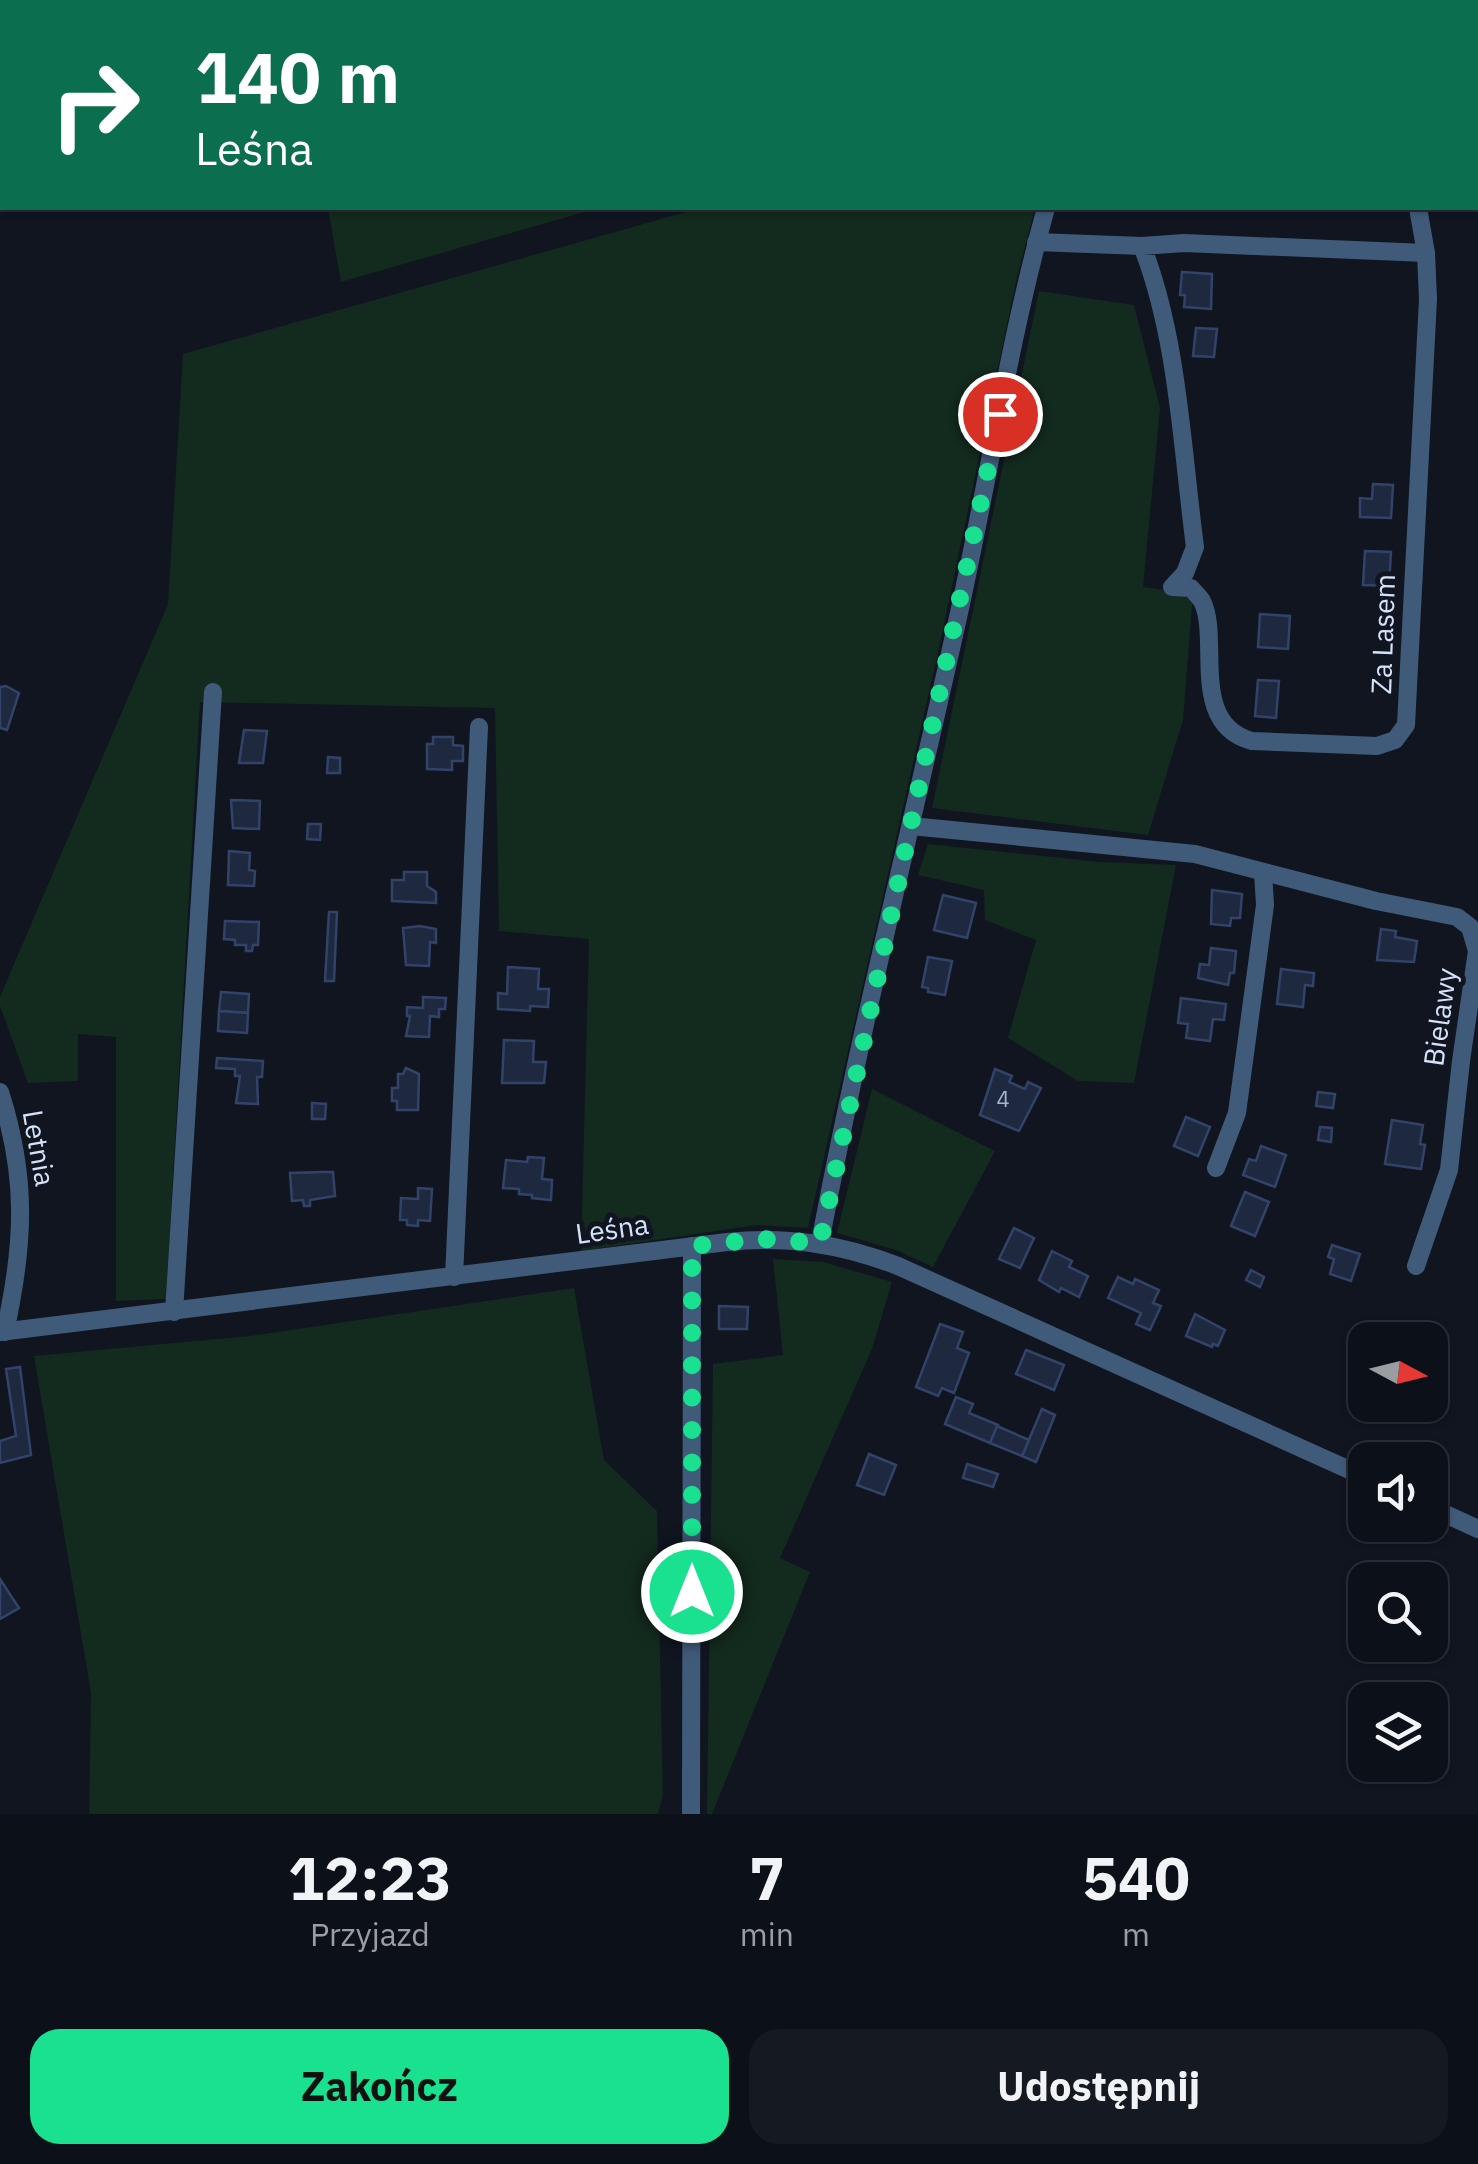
<!DOCTYPE html>
<html lang="pl">
<head>
<meta charset="utf-8">
<style>
  body { margin:0; font-family:"IBM Plex Sans",sans-serif; background:#151921; color:#f1f3f6; height:100vh; display:flex; flex-direction:column; font-size:38px; white-space:nowrap }
  * { box-sizing:border-box; margin:0 }
  p { font-size:32px; color:#9a9da2 }
  .icon { flex:none; width:55px; height:55px; fill:none; stroke:currentColor; stroke-width:2; stroke-linecap:round; stroke-linejoin:round }
  .map { position:relative; height:1814px; overflow:hidden }
  .sheet { display:flex; flex-direction:column; background:#0c1018; flex:1 }
  .sheet>* { flex:none }
  .guide { position:absolute; left:0px; top:0px; width:1480px; height:210px; box-shadow:0 2px 8px #0004,0 0 0 2px #2c3037; background:#0b6e4f; color:#fff; overflow:hidden }
  .needle { width:65px; rotate:97deg }
  .tools { position:absolute; left:1348px; top:1322px; display:grid; gap:20px }
  .tools a { display:grid; place-items:center; width:100px; height:100px; border-radius:20px; background:#0c1018; box-shadow:0 2px 8px #0004,0 0 0 2px #2c3037; font-size:50px }
  .pin { position:absolute; display:grid; place-items:center; width:85px; height:85px; color:#fff; margin:-42px; border:5px solid #fff; border-radius:50%; box-shadow:0 2px 10px #0007 }
  .me { position:absolute; width:110px; margin:-55px; rotate:0deg; stroke-linejoin:round; filter:drop-shadow(0 0 8px #0008) }
  .turn { display:flex; align-items:center; gap:35px; height:210px; padding:0 30px; font-size:45px }
  .turn .icon { width:130px; height:130px; stroke-width:2.5 }
  .turn b { display:block; font-size:70px; line-height:85px }
  .eta { display:flex; justify-content:space-evenly; align-items:center; height:170px; text-align:center }
  .eta b { font-size:60px; font-weight:700; line-height:70px }
  .button { display:flex; gap:20px; margin-top:auto; padding:20px 30px }
  .button a { flex:1; height:115px; border-radius:30px; background:#19e190; color:#111; font-size:40px; font-weight:700; line-height:115px; text-align:center }
  .button a+a { background:#151921; color:#f1f3f6 }
  .map>svg:first-child { display:block }
  .green { fill:#132a1e }
  .building { fill:#1e283f; stroke:#324369; stroke-width:2.5 }
  .lines { fill:none; stroke-linecap:round; stroke-linejoin:round }
  .minor { stroke:#405b7a; stroke-width:18 }
  .route { stroke:#19e190; stroke-width:18; stroke-dasharray:0 32.4 }
  .labels { text-anchor:middle; stroke-width:10; stroke-linejoin:round; paint-order:stroke }
  .number-label { font-size:22px; fill:#a6b4cb }
  .street-label { font-size:28px; fill:#d4e3fa; stroke:#101520 }
</style>
</head>
<body>
<div class="map">
<svg width="1478" height="1814" viewBox="0 0 1478 1814">
  <rect width="100%" height="100%" fill="#101520"/>
  <!-- green -->
  <g class="green">
    <path d="M 328,208 L 598,208 L 341,282 Z"/>
    <path d="M 700,208 L 1035,208 L 1017,277 L 939,648 L 808,1228 L 757,1225 L 581,1251 L 589,939 L 499,931 L 495,708 L 200,702 L 166,1299 L 116,1301 L 116,1037 L 78,1034 L 78,1081 L 28,1083 L 0,1006 L 0,997 L 168,604 L 183,354 Z"/>
    <path d="M 1039,291 L 1134,305 L 1160,408 L 1143,587 L 1193,594 L 1183,720 L 1148,835 L 932,808 Z"/>
    <path d="M 928,844 L 1100,862 L 1176,865 L 1134,1083 L 1078,1081 L 1008,1038 L 1036,940 L 985,920 L 984,890 L 918,875 Z"/>
    <path d="M 872,1089 L 995,1151 L 933,1267 L 896,1250 L 837,1233 Z"/>
    <path d="M 773,1259 L 823,1262 L 892,1282 L 872,1349 L 780,1558 L 810,1572 L 712,1814 L 707,1814 L 713,1364 L 783,1355 Z"/>
    <path d="M 574,1288 L 604,1460 L 657,1511 L 663,1795 L 658,1814 L 89,1814 L 91,1693 L 34,1356 L 250,1336 Z"/>
  </g>
  <!-- building -->
  <g class="building">
    <path d="M 1182,272 L 1212,274 L 1211,309 L 1184,307 L 1185,295 L 1180,295 Z"/>
    <path d="M 1196,328 L 1217,329 L 1214,357 L 1193,356 Z"/>
    <path d="M 1373,484 L 1393,485 L 1391,518 L 1360,517 L 1360,498 L 1372,499 Z"/>
    <path d="M 1365,551 L 1391,552 L 1389,586 L 1363,585 Z"/>
    <path d="M 1260,614 L 1290,616 L 1288,649 L 1258,647 Z"/>
    <path d="M 1258,680 L 1279,681 L 1276,718 L 1255,716 Z"/>
    <path d="M 6,686 L 19,693 L 7,730 L 0,728 L 0,687 Z"/>
    <path d="M 244,730 L 267,731 L 263,763 L 239,763 Z"/>
    <path d="M 433,737 L 453,737 L 453,745 L 463,746 L 463,761 L 452,761 L 452,770 L 427,769 L 427,744 L 433,744 Z"/>
    <path d="M 328,757 L 340,758 L 340,773 L 327,773 Z"/>
    <path d="M 231,800 L 260,801 L 259,829 L 233,828 Z"/>
    <path d="M 308,824 L 321,824 L 320,840 L 307,839 Z"/>
    <path d="M 229,851 L 250,853 L 249,870 L 255,871 L 254,886 L 228,885 Z"/>
    <path d="M 404,872 L 427,872 L 427,886 L 436,892 L 436,903 L 392,901 L 392,880 L 404,880 Z"/>
    <path d="M 1212,890 L 1242,894 L 1240,918 L 1231,918 L 1230,926 L 1211,924 Z"/>
    <path d="M 943,895 L 976,903 L 967,938 L 934,930 Z"/>
    <path d="M 329,912 L 337,912 L 334,981 L 325,981 Z"/>
    <path d="M 225,921 L 259,922 L 258,945 L 253,945 L 252,951 L 246,951 L 246,945 L 235,945 L 235,940 L 224,939 Z"/>
    <path d="M 420,926 L 436,929 L 436,943 L 430,942 L 429,966 L 406,965 L 403,928 Z"/>
    <path d="M 1381,929 L 1396,931 L 1395,937 L 1417,941 L 1414,962 L 1377,960 Z"/>
    <path d="M 1211,948 L 1236,951 L 1234,973 L 1230,973 L 1228,985 L 1198,978 L 1200,964 L 1209,965 Z"/>
    <path d="M 928,957 L 952,961 L 945,995 L 928,992 L 928,988 L 922,987 Z"/>
    <path d="M 508,967 L 539,969 L 538,989 L 549,989 L 548,1007 L 530,1006 L 530,1011 L 498,1009 L 498,993 L 507,994 Z"/>
    <path d="M 1281,969 L 1314,973 L 1313,986 L 1305,985 L 1303,1007 L 1277,1004 Z"/>
    <path d="M 221,992 L 249,994 L 248,1013 L 219,1011 Z"/>
    <path d="M 423,997 L 446,998 L 445,1009 L 439,1009 L 439,1017 L 430,1016 L 429,1037 L 406,1036 L 410,1016 L 407,1016 L 407,1007 L 423,1008 Z"/>
    <path d="M 1181,998 L 1226,1004 L 1224,1020 L 1213,1019 L 1210,1041 L 1186,1038 L 1188,1024 L 1178,1023 Z"/>
    <path d="M 219,1011 L 248,1013 L 247,1033 L 218,1031 Z"/>
    <path d="M 504,1040 L 534,1041 L 533,1062 L 546,1062 L 544,1083 L 502,1083 Z"/>
    <path d="M 217,1058 L 263,1061 L 262,1077 L 257,1077 L 258,1104 L 236,1103 L 240,1076 L 235,1076 L 235,1069 L 216,1068 Z"/>
    <path d="M 406,1068 L 419,1074 L 418,1110 L 397,1110 L 397,1101 L 392,1101 L 392,1088 L 398,1088 L 398,1074 L 403,1074 Z"/>
    <path d="M 995,1069 L 1012,1076 L 1009,1082 L 1025,1089 L 1028,1082 L 1041,1088 L 1019,1131 L 980,1115 Z"/>
    <path d="M 1318,1092 L 1335,1094 L 1333,1108 L 1316,1106 Z"/>
    <path d="M 312,1103 L 326,1104 L 325,1119 L 312,1119 Z"/>
    <path d="M 1186,1117 L 1210,1127 L 1198,1156 L 1174,1146 Z"/>
    <path d="M 1392,1120 L 1423,1125 L 1420,1144 L 1425,1145 L 1421,1169 L 1385,1164 Z"/>
    <path d="M 1320,1127 L 1332,1128 L 1331,1142 L 1318,1140 Z"/>
    <path d="M 1261,1146 L 1286,1155 L 1275,1187 L 1243,1175 L 1249,1159 L 1256,1161 Z"/>
    <path d="M 528,1157 L 544,1158 L 542,1179 L 552,1180 L 551,1200 L 532,1198 L 532,1195 L 519,1194 L 519,1189 L 503,1188 L 506,1160 L 527,1162 Z"/>
    <path d="M 321,1172 L 333,1172 L 335,1196 L 310,1200 L 310,1206 L 304,1206 L 303,1200 L 292,1201 L 290,1173 Z"/>
    <path d="M 418,1188 L 432,1189 L 430,1221 L 418,1220 L 418,1226 L 407,1225 L 407,1220 L 400,1220 L 401,1198 L 418,1199 Z"/>
    <path d="M 1245,1192 L 1269,1202 L 1255,1236 L 1231,1226 Z"/>
    <path d="M 1014,1228 L 1034,1238 L 1020,1268 L 999,1259 Z"/>
    <path d="M 1332,1245 L 1360,1254 L 1351,1281 L 1330,1274 L 1334,1259 L 1328,1257 Z"/>
    <path d="M 1052,1251 L 1072,1261 L 1069,1267 L 1088,1276 L 1079,1297 L 1061,1288 L 1059,1292 L 1039,1280 Z"/>
    <path d="M 1251,1270 L 1264,1277 L 1260,1287 L 1246,1280 Z"/>
    <path d="M 1118,1277 L 1133,1284 L 1135,1279 L 1159,1290 L 1153,1303 L 1161,1306 L 1150,1330 L 1136,1324 L 1141,1313 L 1108,1298 Z"/>
    <path d="M 719,1306 L 748,1307 L 747,1329 L 719,1329 Z"/>
    <path d="M 1195,1314 L 1225,1330 L 1218,1346 L 1213,1344 L 1212,1347 L 1186,1336 Z"/>
    <path d="M 940,1324 L 963,1332 L 957,1348 L 969,1353 L 954,1393 L 942,1388 L 938,1396 L 916,1387 Z"/>
    <path d="M 1026,1350 L 1064,1365 L 1054,1390 L 1016,1374 Z"/>
    <path d="M 20,1367 L 31,1455 L 0,1463 L 0,1441 L 16,1436 L 6,1369 Z"/>
    <path d="M 956,1397 L 973,1404 L 969,1413 L 998,1425 L 990,1443 L 945,1424 Z"/>
    <path d="M 1042,1409 L 1055,1415 L 1036,1462 L 1022,1456 Z"/>
    <path d="M 997,1426 L 1029,1440 L 1022,1456 L 990,1443 Z"/>
    <path d="M 869,1454 L 896,1465 L 884,1495 L 857,1485 Z"/>
    <path d="M 967,1464 L 998,1474 L 993,1487 L 963,1478 Z"/>
    <path d="M 0,1579 L 19,1608 L 0,1619 Z"/>
  </g>
  <g class="lines">
    <!-- minor -->
    <g class="minor">
      <path d="M 1418,208 L 1426,253 L 1428,299 L 1406,725 L 1395,740 L 1377,746 L 1252,741 C 1188,724 1221,638 1202,601 C 1199,596 1195,593 1191,588 L 1172,587 L 1185,573 L 1195,547 C 1182,449 1178,337 1142,246 L 1184,243 L 1426,253"/>
      <path d="M 1036,242 L 1142,246"/>
      <path d="M 911,826 L 1195,854 L 1376,901 L 1457,917 L 1470,927 L 1477,951 L 1461,1061 L 1449,1170 L 1416,1266"/>
      <path d="M 0,1092 C 28,1179 24,1245 5,1332"/>
      <path d="M 1216,1168 L 1237,1113 L 1265,905 L 1263,872"/>
      <path d="M 820,1243 C 859,1034 911,829 957,622 C 988,484 1008,344 1046,208"/>
      <path d="M 454,1277 L 479,727"/>
      <path d="M 174,1312 L 213,692"/>
      <path d="M 0,1332 L 727,1242 C 788,1236 841,1244 898,1266 L 1365,1477"/>
      <path d="M 1430,1507 L 1478,1529"/>
      <path d="M 691,1814 L 692,1246"/>
    </g>
  </g>
  <g class="lines">
    <!-- route -->
    <path class="route" d="M 692,1592 L 692,1246 L 762,1239 L 820,1243 L 1000,414"/>
  </g>
  <g class="labels">
    <!-- number labels -->
    <g class="number-label">
      <text x="1003" y="1107">4</text>
    </g>
    <!-- street labels -->
    <g class="street-label">
      <text transform="translate(1383 634) rotate(-88)" y="10">Za Lasem</text>
      <text transform="translate(1440 1017) rotate(-82)" y="10">Bielawy</text>
      <text transform="translate(39 1148) rotate(80)" y="10">Letnia</text>
      <text transform="translate(612 1229) rotate(-8)" y="10">Leśna</text>
    </g>
  </g>
</svg>
<div class="tools">
<a><svg class="needle" viewBox="-14 -14 28 28"><path d="M0-13l5 13h-10z" fill="#e53935"/><path d="M0 13l5-13h-10z" fill="#9a9da2"/></svg></a>
<a><svg class="icon" aria-label="sound" viewBox="0 0 24 24"><path d="M4 9h4l5-4v14l-5-4H4zM17 9q2 3 0 6"/></svg></a>
<a><svg class="icon" aria-label="search" viewBox="0 0 24 24"><circle cx="10" cy="10" r="6"/><path d="M15 15l6 6"/></svg></a>
<a><svg class="icon" aria-label="layers" viewBox="0 0 24 24"><path d="M12 4l9 5-9 5-9-5zM3 14l9 5 9-5"/></svg></a>
</div>
<div class="pin" style="left:1000px;top:414px;background:#d93025"><svg class="icon" aria-label="arrive" viewBox="0 0 24 24"><path d="M6 21V4h12l-3 4 3 4H6"/></svg></div>
<svg class="me" style="left:692px;top:1592px" viewBox="-20 -20 40 40"><circle r="17" fill="#19e190" stroke="#fff" stroke-width="3"/><path d="M0-11L8 9 0 5-8 9z" fill="#fff"/></svg>
<div class="guide">
<div class="turn"><svg class="icon" aria-label="right" viewBox="0 0 24 24"><path d="M7 20v-9h11M14 6l5 5-5 5"/></svg><div><b>140 m</b>Leśna</div></div>
</div>
</div>
<section class="sheet">
<div class="eta">
<div><b>12:23</b><p>Przyjazd</p></div>
<div><b>7</b><p>min</p></div>
<div><b>540</b><p>m</p></div>
</div>
<div class="button"><a>Zakończ</a><a>Udostępnij</a></div>
</section>
</body>
</html>
